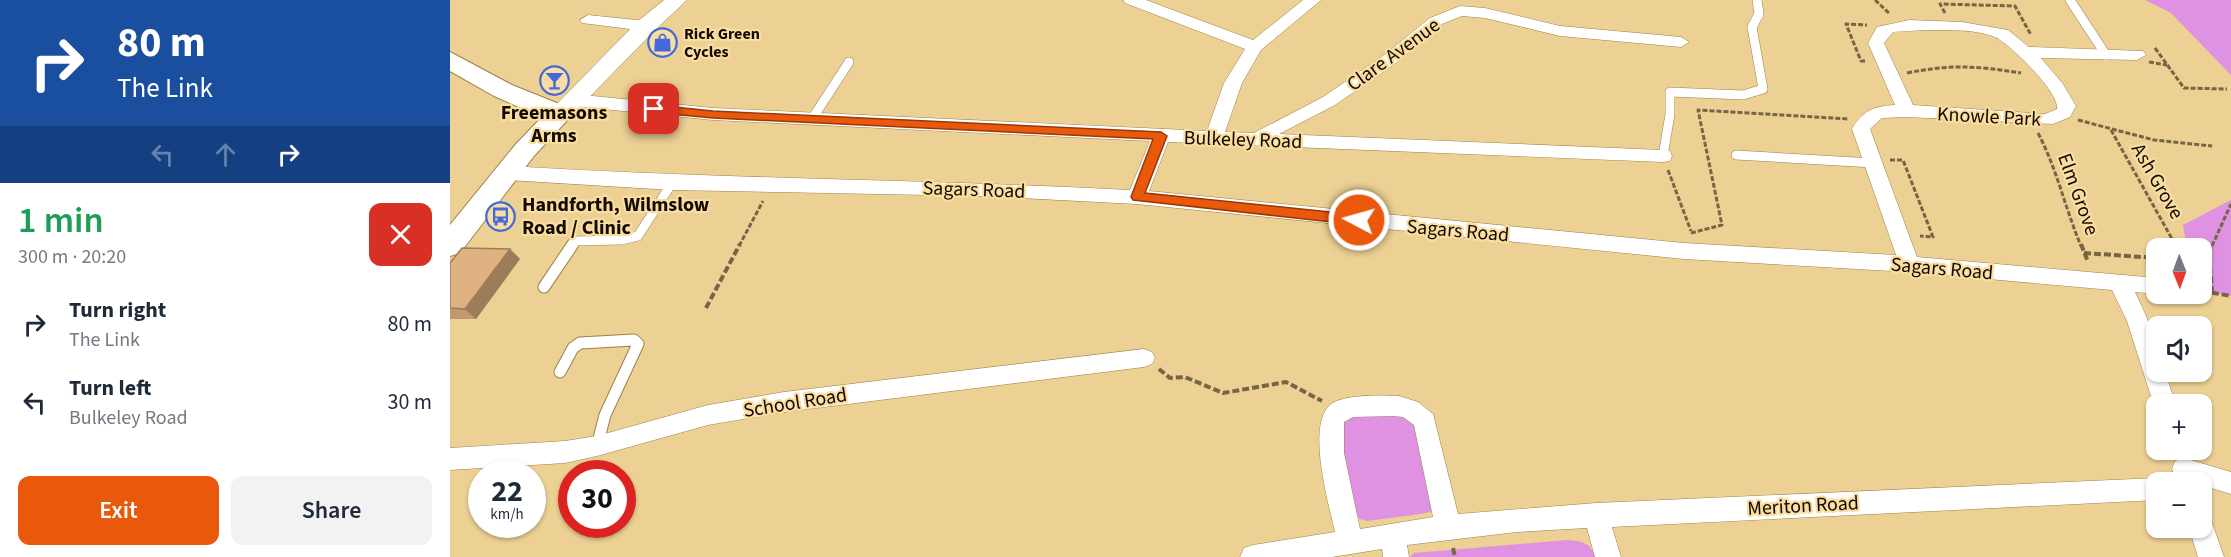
<!DOCTYPE html>
<html lang="en">
<head>
<meta charset="utf-8">
<style>
  body { margin:0; font-family:"Source Sans 3",sans-serif; background:#f2f2f3; color:#1f2937; height:100vh; display:flex; flex-direction:column; font-size:22px; white-space:nowrap }
  * { box-sizing:border-box; margin:0 }
  p { font-size:20px; color:#747a83 }
  .icon { flex:none; width:33px; height:33px; fill:none; stroke:currentColor; stroke-width:2; stroke-linecap:round; stroke-linejoin:round }
  .map { position:relative; flex:1; overflow:hidden }
  .drawer { display:flex; flex-direction:column; background:#fff; width:450px }
  .drawer>* { flex:none }
  .hud { background:#1a4fa0; color:#fff; overflow:hidden }
  .needle { width:39px; rotate:179deg }
  .buttons { position:absolute; left:1696px; top:238px; display:grid; gap:12px }
  .buttons a { display:grid; place-items:center; width:66px; height:66px; border-radius:12px; background:#fff; box-shadow:0 2px 4px #0004; font-size:30px }
  .speed { position:absolute; left:18px; top:460px; display:flex; gap:12px; font-size:30px; font-weight:700; text-align:center }
  .speed>* { display:grid; place-content:center; width:78px; height:78px; border-radius:50%; background:#fff; box-shadow:0 2px 4px #0004; line-height:1 }
  .speed small { font-size:15px; font-weight:400 }
  .speed .limit { border:9px solid #d22; background:#fff; color:#111 }
  .pin { position:absolute; display:grid; place-items:center; width:51px; height:51px; color:#fff; margin:-26px; border-radius:12px; box-shadow:0 3px 9px #0006 }
  .me { position:absolute; width:66px; margin:-33px; rotate:276deg; stroke-linejoin:round; filter:drop-shadow(0 0 4px #0008) }
  .turn { display:flex; align-items:center; gap:21px; height:126px; padding:0 18px; font-size:27px }
  .turn .icon { width:78px; height:78px; stroke-width:2.5 }
  .turn b { display:block; font-size:42px; line-height:51px }
  .lanes { display:flex; align-items:center; height:57px; padding:0 18px; background:#0003; justify-content:center; gap:30px; direction:ltr }
  .lanes .off { opacity:.35 }
  .round { display:grid; place-items:center; flex:none; width:63px; height:63px; border-radius:12px; background:#f2f2f3 }
  .summary { display:flex; align-items:center; justify-content:space-between; height:102px; padding:0 18px }
  h1 { font-size:36px; font-weight:600; line-height:45px; color:#1e9e55 }
  .primary-button { display:flex; gap:12px; margin-top:auto; padding:12px 18px }
  .primary-button a { flex:1; height:69px; border-radius:12px; background:#ea580c; color:#fff; font-size:24px; font-weight:600; line-height:69px; text-align:center }
  .primary-button a+a { background:#f2f2f3; color:#1f2937 }
  ul { padding:0; list-style:none }
  li { display:flex; align-items:center; gap:18px; height:78px; padding:0 18px }
  li div { flex:1 }
  li b { display:block; font-size:22px }
  li em { font-style:normal }
  main { display:flex; flex:1; min-height:0 }
  .map>svg:first-child { display:block }
  .green { fill:#e092e2 }
  .lines { fill:none; stroke-linecap:round; stroke-linejoin:round }
  .service-far1-casing { stroke:#9c8248; stroke-width:10 }
  .service-casing { stroke:#9c8248; stroke-width:13 }
  .minor-casing { stroke:#9c8248; stroke-width:1 }
  .tertiary-casing { stroke:#9c8248; stroke-width:1 }
  .secondary-casing { stroke:#9c8248; stroke-width:2 }
  .path-far1 { stroke:#776544; stroke-width:3; stroke-dasharray:5 2; stroke-linecap:butt }
  .path { stroke:#776544; stroke-width:4; stroke-dasharray:7 3; stroke-linecap:butt }
  .service-far1 { stroke:#fff; stroke-width:9 }
  .service { stroke:#fff; stroke-width:11 }
  .minor { fill:#fff; fill-rule:evenodd }
  .tertiary { fill:#fff; fill-rule:evenodd }
  .secondary { fill:#fff; fill-rule:evenodd }
  .wall { fill:#c1986f }
  .shaded-wall { fill:#9d7c5a }
  .building { fill:#e0b181; stroke:#9d7c5a; stroke-width:1.5 }
  .route { fill:#ea580c; stroke:#983908; stroke-width:1.5 }
  .labels { text-anchor:middle; stroke-width:4.5; stroke-linejoin:round; paint-order:stroke }
  .far-poi-label { font-size:16px; font-weight:bold; fill:#130a00; stroke:#f9dda1; text-anchor:start }
  .street-label { font-size:20px; fill:#130a00; stroke:#f9dda1 }
  .poi-label { font-size:20px; font-weight:bold; fill:#130a00; stroke:#f9dda1 }
</style>
</head>
<body>
<main>
<section class="drawer">
<div class="hud">
<div class="turn"><svg class="icon" aria-label="right" viewBox="0 0 24 24"><path d="M7 20v-9h11M14 6l5 5-5 5"/></svg><div><b>80 m</b>The Link</div></div>
<div class="lanes"><svg class="icon off" aria-label="left" viewBox="0 0 24 24"><path d="M17 20v-9H6M10 6l-5 5 5 5"/></svg><svg class="icon off" aria-label="ahead" viewBox="0 0 24 24"><path d="M12 20V5M6 11l6-6 6 6"/></svg><svg class="icon" aria-label="right" viewBox="0 0 24 24"><path d="M7 20v-9h11M14 6l5 5-5 5"/></svg></div>
</div>
<div class="summary"><div><h1>1 min</h1><p>300 m · 20:20</p></div><a class="round" style="background:#d93025;color:#fff"><svg class="icon" aria-label="close" viewBox="0 0 24 24"><path d="M6 6l12 12M18 6L6 18"/></svg></a></div>
<ul>
<li><svg class="icon" aria-label="right" viewBox="0 0 24 24"><path d="M7 20v-9h11M14 6l5 5-5 5"/></svg><div><b>Turn right</b><p>The Link</p></div><em>80 m</em></li>
<li><svg class="icon" aria-label="left" viewBox="0 0 24 24"><path d="M17 20v-9H6M10 6l-5 5 5 5"/></svg><div><b>Turn left</b><p>Bulkeley Road</p></div><em>30 m</em></li>
</ul>
<div class="primary-button"><a>Exit</a><a>Share</a></div>
</section>
<div class="map">
<svg width="1781" height="557" viewBox="0 0 1781 557">
  <rect width="100%" height="100%" fill="#ecd094"/>
  <!-- green -->
  <g class="green">
    <path d="M 1695,0 L 1781,0 L 1781,75 L 1721,13 Z"/>
    <path d="M 1781,200 L 1781,296 L 1752,291 L 1752,249 L 1737,249 L 1733,225 Z"/>
    <path d="M 949,413 L 966,423 L 985,506 L 980,512 L 971,514 L 917,521 L 910,519 L 903,513 L 889,429 L 892,422 L 900,417 Z"/>
    <path d="M 1117,540 C 1130,541 1141,542 1145,557 L 960,557 L 964,553 Z"/>
  </g>
  <g class="lines">
    <defs>
      <g id="service-far1">
        <path d="M 1620,0 L 1656,55"/>
        <path d="M 362,119 L 399,62"/>
        <path d="M 1286,155 L 1423,163"/>
        <path d="M 1213,156 L 1220,114 L 1220,92 L 1293,95 L 1313,89 L 1302,27 L 1309,14 L 1307,0"/>
        <path d="M 122,246 L 125,241 L 171,240 L 188,236 L 222,183"/>
      </g>
      <g id="service">
        <path d="M 94,287 L 123,244"/>
        <path d="M 110,372 L 123,348 L 130,343 L 184,340 L 188,344 L 155,415 L 147,446"/>
      </g>
      <g id="minor">
        <path d="M 673,0 L 696,0 L 803,40 L 853,0 L 871,0 L 811,50 L 792,83 L 775,132 L 804,133 L 873,97 L 934,55 L 980,18 L 1010,6 L 1035,8 L 1110,26 L 1231,37 L 1239,42 L 1231,47 L 1110,36 L 1035,18 L 1012,16 L 992,24 L 946,63 L 885,105 L 829,134 L 1213,150 L 1220,151 L 1222,156 L 1220,161 L 1213,162 L 718,142 L 699,191 L 1234,243 L 1446,255 L 1402,129 C 1412,111 1424,106 1445,105 L 1418,43 L 1427,27 L 1459,20 L 1512,22 L 1558,30 L 1579,47 L 1693,51 L 1696,55 L 1687,60 L 1591,58 L 1613,84 L 1626,106 L 1620,117 L 1603,124 L 1456,117 L 1432,118 L 1420,129 L 1467,257 L 1707,278 L 1707,294 L 1685,292 C 1699,321 1707,339 1707,372 L 1715,372 L 1726,405 L 1707,405 L 1706,412 L 1677,321 L 1662,290 L 1459,272 L 1234,259 L 687,204 L 529,196 L 222,190 L 56,180 L 49,178 L 46,173 L 49,168 L 56,166 C 264,179 472,179 680,190 L 700,141 L 263,120 L 123,106 L 114,100 L 123,94 L 263,108 L 757,131 L 774,83 L 795,49 L 675,3 ZM 1476,30 C 1497,30 1526,29 1545,37 C 1560,44 1610,93 1607,109 L 1595,114 L 1463,105 L 1434,43 L 1443,32 Z"/>
        <path d="M 138,15 L 196,21 L 204,26 L 196,31 L 132,23 L 130,20 Z"/>
        <path d="M 694,349 L 702,352 L 705,358 L 702,364 L 694,367 L 334,412 L 258,425 L 147,456 L 115,463 L 0,470 L 0,448 L 115,441 L 147,436 L 258,405 L 334,392 Z"/>
        <path d="M 949,396 L 968,402 L 983,414 L 1008,514 L 1146,503 L 1707,478 L 1717,483 L 1707,483 L 1707,500 L 1162,527 L 1171,557 L 1145,557 L 1137,528 L 1067,532 L 957,545 L 959,557 L 933,557 L 932,549 L 882,557 L 790,557 L 794,548 L 803,545 L 885,532 C 879,505 856,426 880,405 C 892,394 933,395 949,396 ZM 943,416 L 953,417 L 964,425 L 983,517 L 910,529 L 894,453 L 894,422 L 903,417 Z"/>
        <path d="M 1734,458 L 1781,472 L 1781,494 L 1725,477 L 1722,469 L 1725,461 Z"/>
        <path d="M 1752,516 L 1761,520 L 1774,557 L 1748,557 L 1739,528 L 1752,528 Z"/>
      </g>
      <path id="tertiary" d="M 214,0 L 237,0 L 204,31 L 118,119 L 110,122 L 102,119 L 98,114 L 102,109 L 188,21 Z"/>
      <path id="secondary" d="M 0,52 L 62,85 L 119,108 L 123,114 L 84,156 L 10,253 L 0,256 L 0,225 L 66,144 L 92,117 L 44,96 L 0,71 Z"/>
    </defs>
    <!-- service-far1 casing -->
    <use href="#service-far1" class="service-far1-casing"/>
    <!-- service casing -->
    <use href="#service" class="service-casing"/>
    <!-- minor casing -->
    <use href="#minor" class="minor-casing"/>
    <!-- tertiary casing -->
    <use href="#tertiary" class="tertiary-casing"/>
    <!-- secondary casing -->
    <use href="#secondary" class="secondary-casing"/>
    <!-- path-far1 -->
    <g class="path-far1">
      <path d="M 1425,0 L 1440,14"/>
      <path d="M 1495,13 L 1490,4 L 1565,6 L 1581,35"/>
      <path d="M 1705,48 L 1734,88 L 1777,89"/>
      <path d="M 1415,61 L 1411,61 L 1396,24 L 1417,25"/>
      <path d="M 1699,62 L 1717,65"/>
      <path d="M 1457,73 C 1502,64 1526,66 1571,73"/>
      <path d="M 1628,120 L 1704,140 L 1762,146"/>
      <path d="M 1661,130 L 1726,246"/>
      <path d="M 1588,133 C 1607,169 1615,208 1631,246"/>
      <path d="M 1440,160 L 1453,160 L 1483,237 L 1470,236"/>
      <path d="M 1218,170 L 1241,231"/>
      <path d="M 1241,233 L 1272,225 L 1248,110 L 1399,119"/>
      <path d="M 289,246 L 313,201"/>
      <path d="M 1762,246 L 1781,204"/>
    </g>
    <!-- path -->
    <g class="path">
      <path d="M 1631,244 L 1638,262"/>
      <path d="M 1725,244 L 1727,249"/>
      <path d="M 1634,253 L 1707,258"/>
      <path d="M 1752,291 L 1781,296"/>
      <path d="M 1762,293 L 1759,252 L 1762,244"/>
      <path d="M 256,308 L 290,244"/>
      <path d="M 709,369 L 720,378 L 735,377 L 773,393 L 836,382 L 872,401"/>
      <path d="M 1003,548 L 1005,557"/>
    </g>
    <!-- service-far1 -->
    <use href="#service-far1" class="service-far1"/>
    <!-- service -->
    <use href="#service" class="service"/>
    <!-- minor -->
    <use href="#minor" class="minor"/>
    <!-- tertiary -->
    <use href="#tertiary" class="tertiary"/>
    <!-- secondary -->
    <use href="#secondary" class="secondary"/>
  </g>
  <!-- wall -->
  <path class="wall" d="M 60,249 L 70,259 L 26,319 L 0,319 L 0,263 Z"/>
  <!-- shaded-wall -->
  <path class="shaded-wall" d="M 60,249 L 70,259 L 26,319 L 15,309 Z"/>
  <!-- building -->
  <path class="building" d="M 12,248 L 60,249 L 15,309 L 0,308 L 0,263 Z"/>
  <!-- route -->
  <path class="route" d="M 204,105 L 263,111 L 711,132 L 717,136 L 695,193 L 909,215 L 915,220 L 909,225 L 683,200 L 681,197 L 703,139 L 263,118 L 199,112 L 198,109 Z"/>
  <!-- icons -->
  <defs>
    <symbol id="shop-ring" viewBox="-11 -11 22 22"><circle r="9.5" fill="#f9dda1" stroke="#426adc" stroke-width="1.5"/><path d="M-5-2.5h2.3a2.7 3.5 0 0 1 5.4 0H5L5.5 6h-11ZM-1.5-2.5h3a1.5 2.3 0 0 0-3 0Z" fill="#426adc"/></symbol>
    <symbol id="bar-ring" viewBox="-11 -11 22 22"><circle r="9.5" fill="#f9dda1" stroke="#426adc" stroke-width="1.5"/><path d="M-6-5H6L.8 .8V4.5H3.5V6h-7V4.5H-.8V.8Z" fill="#426adc"/></symbol>
    <symbol id="bus-ring" viewBox="-11 -11 22 22"><circle r="9.5" fill="#f9dda1" stroke="#426adc" stroke-width="1.5"/><path d="M-5-6H5V4H4V6H2V4H-2V6H-4V4H-5ZM-3.5-4V0h7V-4ZM-3.5 1.2v1.5H-2V1.2ZM2 1.2v1.5H3.5V1.2Z" fill="#426adc"/></symbol>
  </defs>
  <g fill-rule="evenodd">
    <use href="#shop-ring" x="196" y="26" width="33" height="33"/>
    <use href="#bar-ring" x="88" y="64" width="33" height="33"/>
    <use href="#bus-ring" x="34" y="200" width="33" height="33"/>
  </g>
  <g class="labels">
    <!-- far-poi labels -->
    <g class="far-poi-label">
      <text x="234" y="39">Rick Green<tspan x="234" dy="18">Cycles</tspan></text>
    </g>
    <!-- street labels -->
    <g class="street-label">
      <text transform="translate(943 54) rotate(-36)" y="7">Clare Avenue</text>
      <text transform="translate(1539 116) rotate(3)" y="7">Knowle Park</text>
      <text transform="translate(793 139) rotate(2)" y="7">Bulkeley Road</text>
      <text transform="translate(1708 181) rotate(60)" y="7">Ash Grove</text>
      <text transform="translate(524 189) rotate(2)" y="7">Sagars Road</text>
      <text transform="translate(1629 194) rotate(70)" y="7">Elm Grove</text>
      <text transform="translate(1008 230) rotate(5)" y="7">Sagars Road</text>
      <text transform="translate(1492 268) rotate(5)" y="7">Sagars Road</text>
      <text transform="translate(345 402) rotate(-9)" y="7">School Road</text>
      <text transform="translate(1353 505) rotate(-3)" y="7">Meriton Road</text>
    </g>
    <!-- poi labels -->
    <g class="poi-label">
      <text x="104" y="119">Freemasons<tspan x="104" dy="23">Arms</tspan></text>
      <text x="72" y="211" text-anchor="start">Handforth, Wilmslow<tspan x="72" dy="23">Road / Clinic</tspan></text>
    </g>
  </g>
</svg>
<div class="buttons">
<a><svg class="needle" viewBox="-14 -14 28 28"><path d="M0-13l5 13h-10z" fill="#e53935"/><path d="M0 13l5-13h-10z" fill="#747a83"/></svg></a>
<a><svg class="icon" aria-label="sound" viewBox="0 0 24 24"><path d="M4 9h4l5-4v14l-5-4H4zM17 9q2 3 0 6"/></svg></a>
<a>+</a>
<a>−</a>
</div>
<div class="speed"><div>22<small>km/h</small></div><div class="limit">30</div></div>
<div class="pin" style="left:204px;top:109px;background:#d93025"><svg class="icon" aria-label="arrive" viewBox="0 0 24 24"><path d="M6 21V4h12l-3 4 3 4H6"/></svg></div>
<svg class="me" style="left:909px;top:220px" viewBox="-20 -20 40 40"><circle r="17" fill="#ea580c" stroke="#fff" stroke-width="3"/><path d="M0-11L8 9 0 5-8 9z" fill="#fff"/></svg>
</div>
</main>
</body>
</html>
